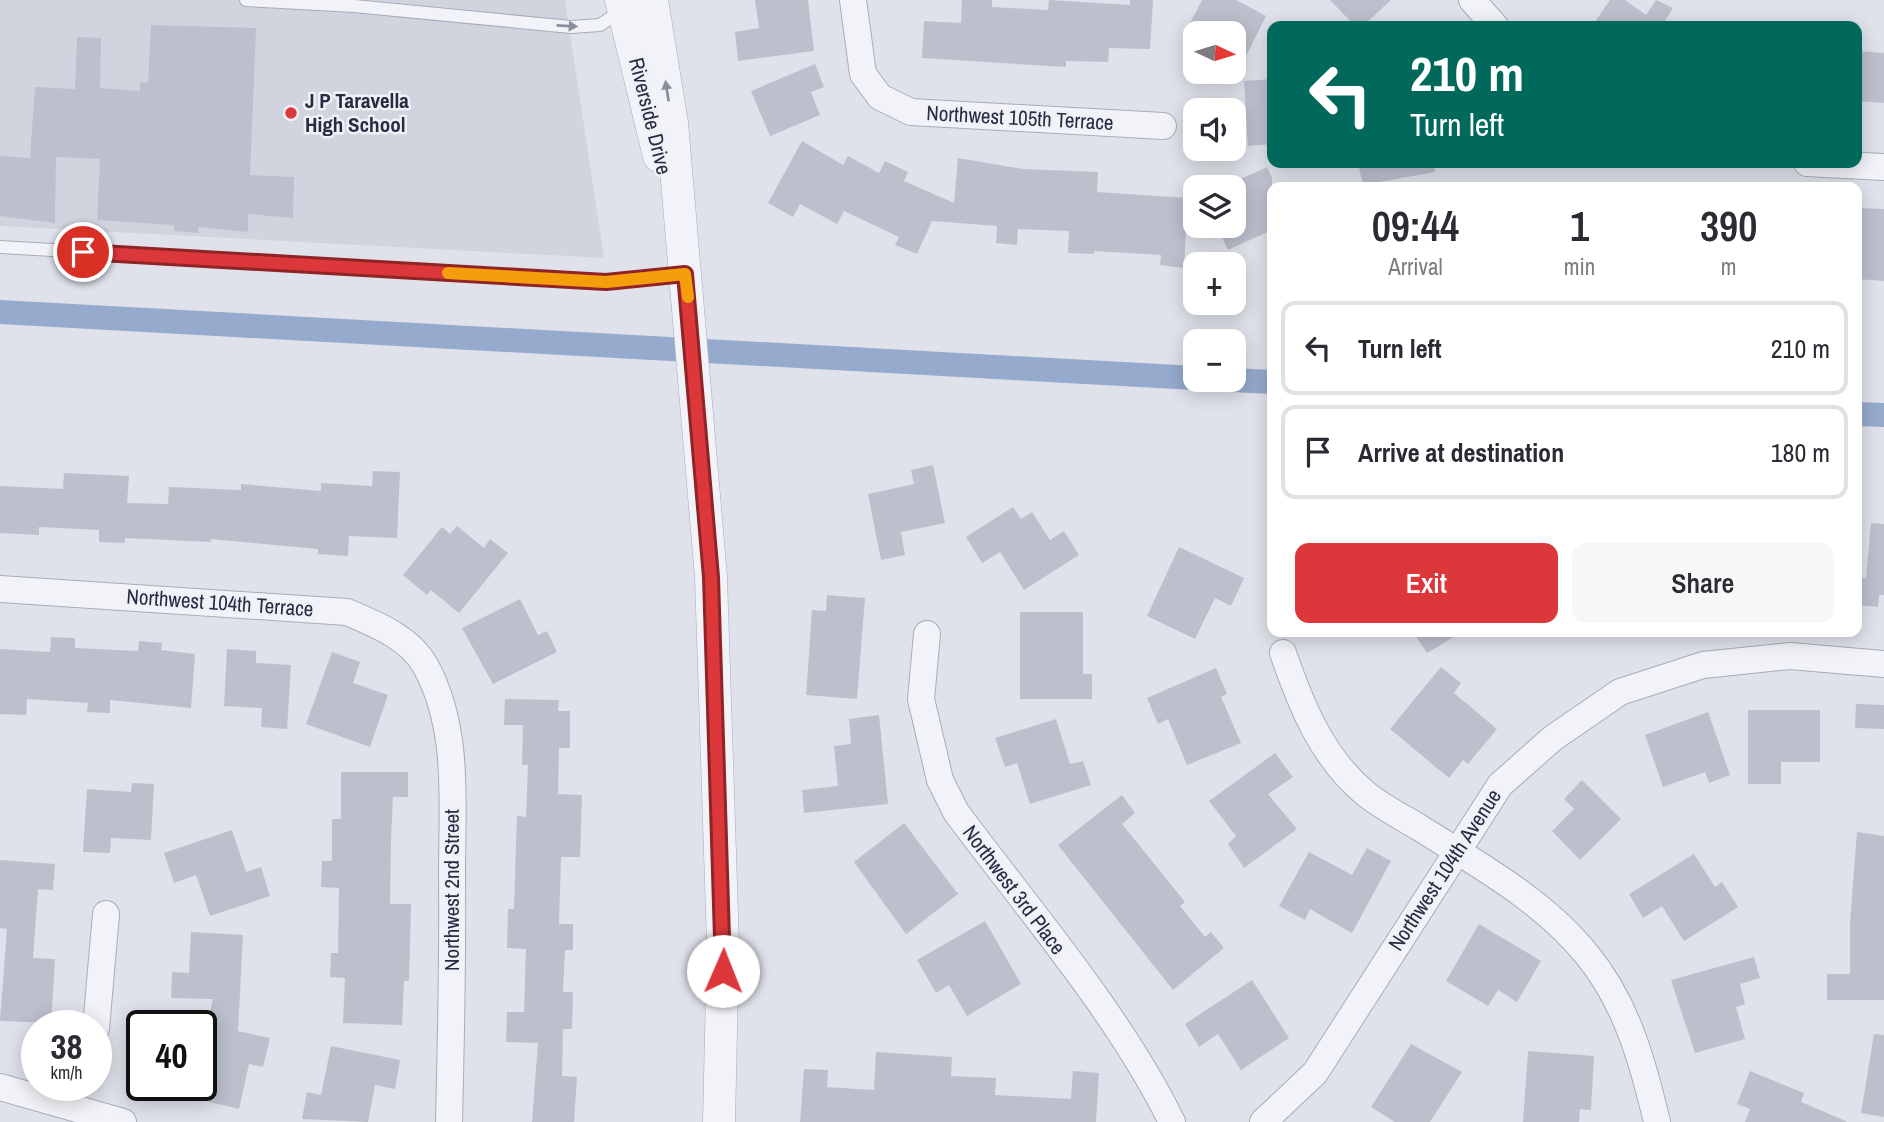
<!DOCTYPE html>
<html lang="en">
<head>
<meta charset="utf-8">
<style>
  body { margin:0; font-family:"Archivo Narrow",sans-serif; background:#f7f7f7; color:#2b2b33; height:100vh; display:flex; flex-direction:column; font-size:26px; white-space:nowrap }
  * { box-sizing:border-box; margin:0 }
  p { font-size:23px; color:#7c7c81 }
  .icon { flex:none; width:38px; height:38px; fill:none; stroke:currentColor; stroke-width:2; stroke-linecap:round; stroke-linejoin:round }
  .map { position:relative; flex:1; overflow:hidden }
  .details { position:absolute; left:1267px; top:182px; width:595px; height:455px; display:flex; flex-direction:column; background:#fff; border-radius:14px; box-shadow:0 4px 18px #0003 }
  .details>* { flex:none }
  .top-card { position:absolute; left:1267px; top:21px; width:595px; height:147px; border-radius:14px; box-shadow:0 4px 18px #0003; background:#00695c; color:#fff; overflow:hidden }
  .needle { width:46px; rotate:94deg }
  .tools { position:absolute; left:1183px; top:21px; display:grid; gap:14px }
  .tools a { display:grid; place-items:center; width:63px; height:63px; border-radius:14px; background:#fff; box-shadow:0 4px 18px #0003; font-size:35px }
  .speed { position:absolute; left:21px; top:1010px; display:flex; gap:14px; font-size:35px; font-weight:700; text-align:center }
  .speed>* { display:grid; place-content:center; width:91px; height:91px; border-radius:50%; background:#fff; box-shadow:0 4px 18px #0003; line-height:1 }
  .speed small { font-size:18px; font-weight:400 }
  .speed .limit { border:4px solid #111; border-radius:10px; background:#fff; color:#111 }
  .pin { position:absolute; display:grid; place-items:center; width:60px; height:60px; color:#fff; margin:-30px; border:4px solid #fff; border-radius:50%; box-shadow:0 2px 7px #0007 }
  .me { position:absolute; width:77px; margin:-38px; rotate:1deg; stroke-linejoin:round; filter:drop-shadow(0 0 5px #0008) }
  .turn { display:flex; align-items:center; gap:24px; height:147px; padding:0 28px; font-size:32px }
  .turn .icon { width:91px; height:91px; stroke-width:2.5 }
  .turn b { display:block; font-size:49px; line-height:60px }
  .eta { display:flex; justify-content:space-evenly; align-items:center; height:119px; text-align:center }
  .eta b { font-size:42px; font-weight:600; line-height:49px }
  .cta { display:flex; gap:14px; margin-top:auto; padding:14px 28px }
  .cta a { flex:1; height:80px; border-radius:14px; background:#dc373a; color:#fff; font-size:28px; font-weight:600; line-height:80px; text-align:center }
  .cta a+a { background:#f7f7f7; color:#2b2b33 }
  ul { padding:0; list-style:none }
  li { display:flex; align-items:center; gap:21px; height:94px; margin:0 14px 10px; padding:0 14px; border:4px solid #e1e1e2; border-radius:14px }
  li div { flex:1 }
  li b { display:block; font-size:26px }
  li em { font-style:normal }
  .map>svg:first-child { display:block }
  .built { fill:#d1d4df }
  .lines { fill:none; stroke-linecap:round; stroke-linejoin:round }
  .canal { stroke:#96aace; stroke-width:24 }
  .building { fill:#bcc0cd }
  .service-casing { stroke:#a8acb8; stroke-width:14 }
  .minor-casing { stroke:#a8acb8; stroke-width:28 }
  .tertiary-casing { stroke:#a8acb8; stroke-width:33 }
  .service { stroke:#f2f3f8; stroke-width:12 }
  .minor { stroke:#f2f3f8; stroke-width:26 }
  .tertiary { stroke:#f2f3f8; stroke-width:32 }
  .oneway { fill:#8c909e }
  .route-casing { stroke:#8f2426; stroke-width:18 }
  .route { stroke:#dc373a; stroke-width:12 }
  .slow { stroke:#f59e0b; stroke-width:12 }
  .poi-dot { fill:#dc373a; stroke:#eff1f7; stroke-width:2.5 }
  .labels { text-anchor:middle; stroke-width:5; stroke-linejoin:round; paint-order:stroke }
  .poi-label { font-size:21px; font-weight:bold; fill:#262d43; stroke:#eff1f7; text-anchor:start }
  .street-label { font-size:21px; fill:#262d43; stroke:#eff1f7 }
</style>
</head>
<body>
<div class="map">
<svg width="1884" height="1122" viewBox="0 0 1884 1122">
  <rect width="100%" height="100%" fill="#dfe2ea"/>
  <!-- built -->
  <path class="built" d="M 0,0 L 565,0 L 604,258 L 0,226 Z"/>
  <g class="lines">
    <!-- canal -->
    <g class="canal">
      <path d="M 0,312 L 1195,378"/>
      <path d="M 1232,380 L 1272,382"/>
      <path d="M 1857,414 L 1884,415"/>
    </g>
  </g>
  <!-- building -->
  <g class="building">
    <path d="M 755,0 L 808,0 L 814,51 L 738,61 L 735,32 L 759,28 Z"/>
    <path d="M 962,0 L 992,0 L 992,7 L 1048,10 L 1049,0 L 1130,5 L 1130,0 L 1153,0 L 1150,49 L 1109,48 L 1108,62 L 1066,61 L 1066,67 L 922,58 L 924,21 L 961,23 Z"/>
    <path d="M 1202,0 L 1236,0 L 1266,16 L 1234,80 L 1234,33 L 1185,33 Z"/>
    <path d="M 1330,0 L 1391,0 L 1363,26 L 1355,26 Z"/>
    <path d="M 1610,0 L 1625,0 L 1646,15 L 1656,0 L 1673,8 L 1662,26 L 1592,26 Z"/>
    <path d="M 151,25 L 256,28 L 250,175 L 294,177 L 293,218 L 248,214 L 248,232 L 198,227 L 198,233 L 174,231 L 174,225 L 97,220 L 100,159 L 56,157 L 55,223 L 0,216 L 0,156 L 30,158 L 35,87 L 75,89 L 77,37 L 101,38 L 100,88 L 140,91 L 140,82 L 148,83 Z"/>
    <path d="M 1857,51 L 1884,53 L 1884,103 L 1857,101 Z"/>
    <path d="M 815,64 L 824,87 L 811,92 L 820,115 L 770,136 L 751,91 Z"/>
    <path d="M 1272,79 L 1272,144 L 1248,146 L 1244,81 Z"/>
    <path d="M 802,141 L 843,165 L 848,156 L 879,173 L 885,161 L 908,172 L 904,181 L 954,203 L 958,158 L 1023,169 L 1098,172 L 1097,192 L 1188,198 L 1184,268 L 1160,265 L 1161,255 L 1094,251 L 1094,254 L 1068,253 L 1069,231 L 1018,229 L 1017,245 L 996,243 L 997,226 L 932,221 L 917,254 L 895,245 L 899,237 L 844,211 L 837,224 L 800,204 L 793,217 L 768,203 Z"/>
    <path d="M 1358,163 L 1434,163 L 1435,172 L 1363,185 Z"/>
    <path d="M 1267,167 L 1272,178 L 1272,230 L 1228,250 L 1217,226 L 1234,226 L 1234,182 Z"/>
    <path d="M 1858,208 L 1884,209 L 1884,281 L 1857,279 Z"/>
    <path d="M 933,465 L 945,523 L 901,532 L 905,555 L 881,560 L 868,494 L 914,484 L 911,470 Z"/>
    <path d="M 373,471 L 400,472 L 397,538 L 349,536 L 348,556 L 318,554 L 318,549 L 211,539 L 211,542 L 125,538 L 125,543 L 99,542 L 99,530 L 39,527 L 39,535 L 0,533 L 0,486 L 63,489 L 64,473 L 129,476 L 127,503 L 168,504 L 169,487 L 241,490 L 241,484 L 321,491 L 321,483 L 372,486 Z"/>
    <path d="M 1013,507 L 1021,519 L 1032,512 L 1050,540 L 1064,531 L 1079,555 L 1024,590 L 1000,552 L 982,563 L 966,537 Z"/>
    <path d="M 1871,523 L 1884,524 L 1884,595 L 1879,595 L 1878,607 L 1857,605 L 1857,577 L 1866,578 Z"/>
    <path d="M 457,526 L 484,548 L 490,539 L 508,553 L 459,613 L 431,590 L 427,595 L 403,575 L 442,527 L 450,534 Z"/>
    <path d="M 1179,547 L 1244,578 L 1231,606 L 1215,598 L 1195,639 L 1147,616 Z"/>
    <path d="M 827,595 L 865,598 L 857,699 L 806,695 L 812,610 L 826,611 Z"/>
    <path d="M 520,599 L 538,635 L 547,631 L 557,652 L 493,684 L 462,628 Z"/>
    <path d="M 1020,612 L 1083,612 L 1083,674 L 1092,674 L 1092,699 L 1020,699 Z"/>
    <path d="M 1413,632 L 1462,632 L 1427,653 Z"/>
    <path d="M 51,637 L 75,638 L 75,648 L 138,651 L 139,641 L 162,643 L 161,650 L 195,654 L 191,708 L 110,700 L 110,713 L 87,712 L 88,703 L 27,699 L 26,715 L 0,714 L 0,649 L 50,652 Z"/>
    <path d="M 227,649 L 256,651 L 256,663 L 291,665 L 287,729 L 261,727 L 262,708 L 224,706 Z"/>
    <path d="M 332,652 L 360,662 L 353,683 L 388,695 L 370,747 L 306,724 Z"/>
    <path d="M 1441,667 L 1461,683 L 1454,693 L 1497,729 L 1468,764 L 1463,760 L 1449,778 L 1390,729 Z"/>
    <path d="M 1216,668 L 1227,694 L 1221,697 L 1241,743 L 1187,765 L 1168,719 L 1158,724 L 1147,698 Z"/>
    <path d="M 505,699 L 559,700 L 558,711 L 570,711 L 570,748 L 559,748 L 558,794 L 582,795 L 580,857 L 561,857 L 559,924 L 573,924 L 573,950 L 565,950 L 563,992 L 573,992 L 572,1029 L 563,1029 L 562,1076 L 577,1077 L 574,1122 L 532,1122 L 538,1043 L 506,1042 L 507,1012 L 524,1012 L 526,949 L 507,948 L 508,909 L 514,909 L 517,816 L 526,817 L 528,765 L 522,765 L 523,725 L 504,725 Z"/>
    <path d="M 1856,704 L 1884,705 L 1884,729 L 1855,728 Z"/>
    <path d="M 1748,710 L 1820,710 L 1820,762 L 1781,762 L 1781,784 L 1748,784 Z"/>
    <path d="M 1708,712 L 1730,775 L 1709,783 L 1705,772 L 1663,787 L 1645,735 Z"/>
    <path d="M 879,715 L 888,804 L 804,813 L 802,790 L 838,786 L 834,746 L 851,744 L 849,719 Z"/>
    <path d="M 1056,719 L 1070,764 L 1083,761 L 1091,785 L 1030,804 L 1017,763 L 1005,767 L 995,738 Z"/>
    <path d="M 1275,753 L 1293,777 L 1268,794 L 1297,829 L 1244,868 L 1228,844 L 1236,836 L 1209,801 Z"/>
    <path d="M 341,772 L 408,772 L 408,797 L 393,797 L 391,840 L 390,904 L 411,904 L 409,981 L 404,981 L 402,1025 L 343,1023 L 345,978 L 330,977 L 331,953 L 338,953 L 339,888 L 321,887 L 322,861 L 332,861 L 332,819 L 341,819 Z"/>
    <path d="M 1582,780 L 1621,819 L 1580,860 L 1552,831 L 1574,809 L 1564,799 Z"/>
    <path d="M 132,783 L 154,784 L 151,840 L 111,838 L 110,853 L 83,852 L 87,789 L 131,792 Z"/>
    <path d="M 1122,795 L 1135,813 L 1122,824 L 1185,902 L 1180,906 L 1205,937 L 1211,932 L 1224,948 L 1173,990 L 1058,845 Z"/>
    <path d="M 904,823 L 958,894 L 906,934 L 854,862 Z"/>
    <path d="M 232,830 L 246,872 L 261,867 L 270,896 L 210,916 L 196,875 L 174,883 L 164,853 Z"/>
    <path d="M 1857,832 L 1884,836 L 1884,1000 L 1827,1000 L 1827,974 L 1850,974 L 1850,922 Z"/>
    <path d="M 1367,848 L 1391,861 L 1352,933 L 1310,909 L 1305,920 L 1279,906 L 1309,852 L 1352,875 Z"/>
    <path d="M 1694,854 L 1715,887 L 1722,882 L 1738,907 L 1684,941 L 1662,906 L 1643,918 L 1629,894 Z"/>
    <path d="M 0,860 L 55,864 L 53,890 L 38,889 L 33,958 L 55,959 L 51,1023 L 0,1021 L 7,929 L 0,928 Z"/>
    <path d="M 985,921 L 1021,984 L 967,1016 L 949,985 L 936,993 L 917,960 Z"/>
    <path d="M 1479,924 L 1541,961 L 1517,1002 L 1498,990 L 1488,1006 L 1446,981 Z"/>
    <path d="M 191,932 L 243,935 L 238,1031 L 270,1038 L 263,1067 L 249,1064 L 239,1109 L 167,1092 L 168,1085 L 201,1085 L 201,1049 L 213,999 L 171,998 L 172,972 L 189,973 Z"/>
    <path d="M 1754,957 L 1760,978 L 1740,984 L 1745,1004 L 1736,1007 L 1745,1039 L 1695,1053 L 1671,980 Z"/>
    <path d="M 1252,980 L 1289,1038 L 1241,1070 L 1218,1034 L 1199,1047 L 1185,1024 Z"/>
    <path d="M 1874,1034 L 1884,1035 L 1884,1117 L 1861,1113 Z"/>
    <path d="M 1411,1044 L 1462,1072 L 1430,1122 L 1395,1122 L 1371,1107 Z"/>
    <path d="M 331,1046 L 400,1060 L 395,1089 L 375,1085 L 368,1122 L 302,1119 L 307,1092 L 321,1095 Z"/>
    <path d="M 1528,1051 L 1594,1056 L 1591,1110 L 1580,1109 L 1579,1122 L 1523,1122 Z"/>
    <path d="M 876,1052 L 952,1057 L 951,1076 L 996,1078 L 995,1095 L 1071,1099 L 1073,1071 L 1099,1073 L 1096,1122 L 800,1122 L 804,1069 L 828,1070 L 827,1087 L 874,1090 Z"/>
    <path d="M 1750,1071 L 1804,1093 L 1801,1102 L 1848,1122 L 1745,1122 L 1750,1109 L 1737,1104 Z"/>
  </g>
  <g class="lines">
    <defs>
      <g id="service">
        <path d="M 246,0 L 354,6 L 571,27 L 600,25 L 621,11"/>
        <path d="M 0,247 L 606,282 L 684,274"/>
      </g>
      <g id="minor">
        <path d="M 853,0 L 863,74 L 880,97 L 911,112 L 1163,126"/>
        <path d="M 1472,0 L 1495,26"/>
        <path d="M 1807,163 L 1884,167"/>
        <path d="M 0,589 L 347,612 C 375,624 409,637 425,665 C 460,728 452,803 452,873 C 453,956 451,1039 449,1122"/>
        <path d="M 927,634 L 921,699 L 940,780 L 956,812 C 1028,909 1119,1014 1172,1122"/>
        <path d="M 1283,653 C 1301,705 1322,758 1366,794 C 1382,807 1402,817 1420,828 C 1479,865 1544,901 1588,956 C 1627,1004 1643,1063 1657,1122"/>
        <path d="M 96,1028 L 106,914"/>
        <path d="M 0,1087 L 123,1122"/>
        <path d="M 1263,1122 L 1315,1073 L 1500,785 L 1553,738 L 1620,692 L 1703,665 L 1790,656 L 1884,664"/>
      </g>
      <g id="tertiary">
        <path d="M 621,0 L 659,156"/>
        <path d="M 652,0 L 672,123 L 711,577 L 723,944 L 719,1122"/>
      </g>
    </defs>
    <!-- service casing -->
    <use href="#service" class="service-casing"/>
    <!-- minor casing -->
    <use href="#minor" class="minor-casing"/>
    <!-- tertiary casing -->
    <use href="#tertiary" class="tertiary-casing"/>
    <!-- service -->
    <use href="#service" class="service"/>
    <!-- minor -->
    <use href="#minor" class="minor"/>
    <!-- tertiary -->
    <use href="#tertiary" class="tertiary"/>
  </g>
  <!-- one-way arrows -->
  <defs><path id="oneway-solid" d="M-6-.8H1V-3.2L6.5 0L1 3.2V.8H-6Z" transform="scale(1.75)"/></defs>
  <g class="oneway">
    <use href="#oneway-solid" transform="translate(567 26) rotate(3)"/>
    <use href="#oneway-solid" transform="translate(667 91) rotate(-99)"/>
  </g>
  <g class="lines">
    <defs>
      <path id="route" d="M 83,252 L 606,282 L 685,274 L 711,577 L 723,971"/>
    </defs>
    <!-- route casing -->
    <use href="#route" class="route-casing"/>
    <!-- route -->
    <use href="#route" class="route"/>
    <!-- slow -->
    <path class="slow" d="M 448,273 L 606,282 L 685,274 L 688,297"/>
  </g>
  <!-- markers -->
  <circle class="poi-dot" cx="291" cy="113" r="7"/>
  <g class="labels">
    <!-- poi labels -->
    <g class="poi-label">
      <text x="305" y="108">J P Taravella<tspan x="305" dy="24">High School</tspan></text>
    </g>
    <!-- street labels -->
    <g class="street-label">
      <text transform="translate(650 116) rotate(76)" y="7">Riverside Drive</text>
      <text transform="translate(1020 118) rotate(3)" y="7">Northwest 105th Terrace</text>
      <text transform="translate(220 603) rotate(4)" y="7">Northwest 104th Terrace</text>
      <text transform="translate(1445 870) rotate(-57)" y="7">Northwest 104th Avenue</text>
      <text transform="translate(452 890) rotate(-90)" y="7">Northwest 2nd Street</text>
      <text transform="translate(1014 890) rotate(53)" y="7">Northwest 3rd Place</text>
    </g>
  </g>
</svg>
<div class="tools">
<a><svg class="needle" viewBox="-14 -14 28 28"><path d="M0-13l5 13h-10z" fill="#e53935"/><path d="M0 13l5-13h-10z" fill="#7c7c81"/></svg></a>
<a><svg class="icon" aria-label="sound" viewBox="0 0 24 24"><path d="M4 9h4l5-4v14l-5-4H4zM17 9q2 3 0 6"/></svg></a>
<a><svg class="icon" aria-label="layers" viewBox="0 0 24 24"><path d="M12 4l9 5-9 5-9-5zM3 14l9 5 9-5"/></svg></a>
<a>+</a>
<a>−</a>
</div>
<div class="speed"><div>38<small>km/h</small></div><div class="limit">40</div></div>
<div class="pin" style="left:83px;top:252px;background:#d93025"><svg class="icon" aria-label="arrive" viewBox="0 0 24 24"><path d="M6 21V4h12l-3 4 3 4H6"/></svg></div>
<svg class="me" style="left:723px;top:971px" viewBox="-20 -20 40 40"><circle r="19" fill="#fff"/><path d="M0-13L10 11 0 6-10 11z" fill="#dc373a"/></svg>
<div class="top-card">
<div class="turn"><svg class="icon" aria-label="left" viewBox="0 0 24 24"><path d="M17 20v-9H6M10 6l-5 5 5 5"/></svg><div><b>210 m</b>Turn left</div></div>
</div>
<section class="details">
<div class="eta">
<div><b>09:44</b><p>Arrival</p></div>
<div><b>1</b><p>min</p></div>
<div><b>390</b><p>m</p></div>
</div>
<ul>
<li><svg class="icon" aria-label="left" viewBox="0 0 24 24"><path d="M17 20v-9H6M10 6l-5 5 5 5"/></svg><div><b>Turn left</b></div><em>210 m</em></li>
<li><svg class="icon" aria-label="arrive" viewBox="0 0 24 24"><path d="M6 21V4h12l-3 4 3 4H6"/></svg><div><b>Arrive at destination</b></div><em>180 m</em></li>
</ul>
<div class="cta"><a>Exit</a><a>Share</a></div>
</section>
</div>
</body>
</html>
